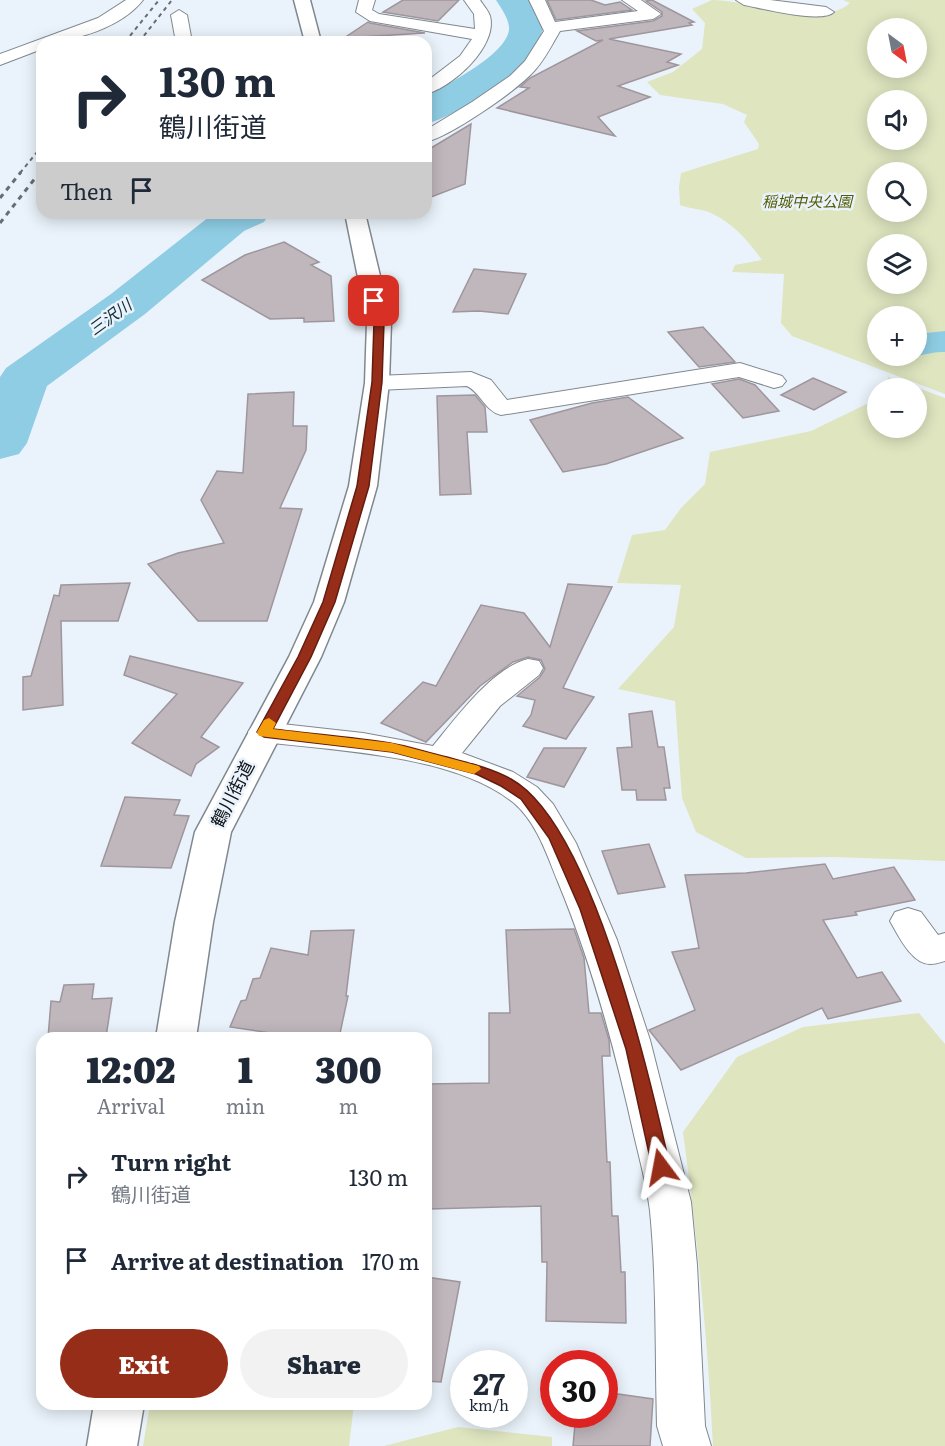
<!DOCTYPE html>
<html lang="en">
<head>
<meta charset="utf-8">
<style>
  body { margin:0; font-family:Literata,"Noto Sans JP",serif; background:#f2f2f3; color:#1f2937; height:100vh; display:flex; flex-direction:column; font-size:22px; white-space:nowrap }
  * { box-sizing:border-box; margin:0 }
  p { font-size:20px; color:#747a83 }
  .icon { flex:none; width:33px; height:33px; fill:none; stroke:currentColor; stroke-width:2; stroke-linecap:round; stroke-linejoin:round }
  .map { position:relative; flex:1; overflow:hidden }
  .drawer { position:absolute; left:36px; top:1032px; width:396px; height:378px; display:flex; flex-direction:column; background:#fff; border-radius:18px; box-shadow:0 3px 15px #0003 }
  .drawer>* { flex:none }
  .banner { position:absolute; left:36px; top:36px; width:396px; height:183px; border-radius:18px; box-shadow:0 3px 15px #0003; background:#fff; color:#1f2937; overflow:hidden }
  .needle { width:39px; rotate:148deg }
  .buttons { position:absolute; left:867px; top:18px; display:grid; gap:12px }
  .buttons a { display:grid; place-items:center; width:60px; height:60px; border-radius:50%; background:#fff; box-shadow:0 3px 15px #0003; font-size:30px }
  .speed { position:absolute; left:450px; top:1350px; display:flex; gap:12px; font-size:30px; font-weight:700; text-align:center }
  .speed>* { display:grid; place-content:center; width:78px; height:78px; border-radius:50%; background:#fff; box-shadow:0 3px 15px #0003; line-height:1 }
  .speed small { font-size:15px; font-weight:400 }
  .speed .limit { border:9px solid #d22; background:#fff; color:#111 }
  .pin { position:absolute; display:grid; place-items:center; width:51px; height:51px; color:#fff; margin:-26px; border-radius:12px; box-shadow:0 3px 9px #0006 }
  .me { position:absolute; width:66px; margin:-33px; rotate:347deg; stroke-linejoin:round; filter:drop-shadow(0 0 4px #0008) }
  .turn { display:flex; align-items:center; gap:21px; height:126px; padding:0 24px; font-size:27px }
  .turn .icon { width:78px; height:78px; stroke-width:2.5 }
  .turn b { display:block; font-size:42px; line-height:51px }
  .then { display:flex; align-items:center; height:57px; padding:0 24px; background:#0003; gap:12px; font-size:22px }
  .eta { display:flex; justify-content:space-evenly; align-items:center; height:102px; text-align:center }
  .eta b { font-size:36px; font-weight:800; line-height:42px }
  .cta { display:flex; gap:12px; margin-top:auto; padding:12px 24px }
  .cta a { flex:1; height:69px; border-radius:36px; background:#962d19; color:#fff; font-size:24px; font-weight:800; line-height:69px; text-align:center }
  .cta a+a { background:#f2f2f3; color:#1f2937 }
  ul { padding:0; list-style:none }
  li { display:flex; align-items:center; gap:18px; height:84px; padding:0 24px }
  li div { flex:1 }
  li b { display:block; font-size:22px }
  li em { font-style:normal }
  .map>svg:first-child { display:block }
  .green { fill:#dee5bf; fill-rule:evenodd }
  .water { fill:#8fcde4 }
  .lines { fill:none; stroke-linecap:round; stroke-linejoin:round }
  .river { fill:#8fcde4; fill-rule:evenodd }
  .building { fill:#c0b7bd; stroke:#9f969d; stroke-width:1.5 }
  .minor-casing { stroke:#80888f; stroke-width:2 }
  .primary-casing { stroke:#80888f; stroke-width:3 }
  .minor { fill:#fff; fill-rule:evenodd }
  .primary { fill:#fff; fill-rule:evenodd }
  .rail-far1 { stroke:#676d72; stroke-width:2; stroke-dasharray:4 4; stroke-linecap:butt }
  .rail { stroke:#676d72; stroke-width:3; stroke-dasharray:5 5; stroke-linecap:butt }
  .route { fill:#962d19; stroke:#621d10; stroke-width:1.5 }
  .slow { fill:#f59e0b }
  .labels { text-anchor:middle; stroke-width:5; stroke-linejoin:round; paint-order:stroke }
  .far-park-label { font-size:15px; font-style:italic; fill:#535c04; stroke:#eaf3fb }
  .far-water-label { font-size:16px; font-style:italic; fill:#0f2d38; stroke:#eaf3fb }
  .street-label { font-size:18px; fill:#101316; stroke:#eaf3fb }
</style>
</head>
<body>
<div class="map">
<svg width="945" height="1446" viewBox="0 0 945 1446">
  <rect width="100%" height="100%" fill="#eaf3fb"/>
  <!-- green -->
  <g class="green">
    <path d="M 712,0 C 750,0 820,30 850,3 L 843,0 L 945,0 L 945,394 L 792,336 L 781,323 L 784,274 L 732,272 L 735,265 L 762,260 C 749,242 734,224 713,214 C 704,209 690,209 680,205 L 679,187 L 681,173 L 758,149 L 759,144 L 744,122 L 747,115 L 723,104 L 660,95 L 647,82 L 673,72 L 702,49 L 705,23 L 692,9 ZM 878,28 L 916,28 L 916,68 L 878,68 ZM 878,100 L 916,100 L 916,140 L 878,140 ZM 878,172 L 916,172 L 916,212 L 878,212 ZM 878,244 L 916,244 L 916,284 L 878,284 ZM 878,316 L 916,316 L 916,356 L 878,356 Z"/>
    <path d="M 888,377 L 945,398 L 945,861 L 835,857 L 746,858 L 696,832 L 682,798 L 675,701 L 618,689 L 674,627 L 681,585 L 617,583 L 632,535 L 665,530 L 681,508 L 705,484 L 710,452 L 811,431 L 877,399 L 878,428 L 916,428 L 916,388 L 887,388 Z"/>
    <path d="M 919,1013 L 945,1044 L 945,1446 L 713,1446 C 708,1341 697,1236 683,1132 L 737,1057 L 803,1027 Z"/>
    <path d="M 150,1404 L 354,1404 L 349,1446 L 143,1446 Z"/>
    <path d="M 458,1427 L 552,1437 L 552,1446 L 384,1446 Z"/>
  </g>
  <!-- water -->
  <path class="water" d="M 945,331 L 945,352 C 929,351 920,358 904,356 L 916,356 L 917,334 Z"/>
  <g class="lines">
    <!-- river -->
    <g class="river">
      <path d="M 496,0 L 530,0 L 543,28 C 540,38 538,50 531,58 C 511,78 453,118 426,124 L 426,97 C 448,83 505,56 509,30 C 510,20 501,8 496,0 Z"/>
      <path d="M 214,213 L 270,213 L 264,222 L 244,231 L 145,314 L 47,386 L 27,443 L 19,454 L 0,459 L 0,377 L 6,368 L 111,294 Z"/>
    </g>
  </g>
  <!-- building -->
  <g class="building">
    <path d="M 403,0 L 459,0 L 438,21 L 383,12 Z"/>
    <path d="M 547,0 L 591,0 L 605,5 L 620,2 L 632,10 L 556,20 Z"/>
    <path d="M 652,0 L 694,22 L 689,23 L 692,25 L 609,39 L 681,54 L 667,62 L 678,65 L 618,86 L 650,97 L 598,117 L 615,136 L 497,108 L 529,88 L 520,87 L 530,78 L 603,40 L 596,41 L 577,31 L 653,21 L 662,16 L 662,12 L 646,1 Z"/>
    <path d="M 368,22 L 370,23 L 425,33 L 344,38 Z"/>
    <path d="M 471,124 L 465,184 L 426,199 L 426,151 Z"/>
    <path d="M 284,242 L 319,262 L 311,265 L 331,276 L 334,321 L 304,322 L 304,318 L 270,319 L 202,280 L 245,255 Z"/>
    <path d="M 474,269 L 526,274 L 508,314 L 479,311 L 453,312 Z"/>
    <path d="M 703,327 L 735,362 L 699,367 L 668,332 Z"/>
    <path d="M 813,378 L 846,392 L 814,410 L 781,395 Z"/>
    <path d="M 739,379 L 755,385 L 779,411 L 743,418 L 712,384 Z"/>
    <path d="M 294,392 L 293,426 L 307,426 L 306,450 L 280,508 L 302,509 L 267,621 L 198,621 L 148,564 L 178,553 L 224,543 L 201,500 L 217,471 L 243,473 L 248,394 Z"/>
    <path d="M 475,395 L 485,407 L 487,432 L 467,432 L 471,494 L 440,495 L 437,396 Z"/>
    <path d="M 628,397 L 683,438 L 606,464 L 563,472 L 530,420 L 592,403 Z"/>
    <path d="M 130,583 L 118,621 L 61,621 L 63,705 L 23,710 L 23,677 L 31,676 L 54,595 L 59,596 L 61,585 Z"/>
    <path d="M 568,584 L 612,587 L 563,688 L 594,697 L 566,739 L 523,726 L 531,715 L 535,700 L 517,696 L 540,677 L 545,669 L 541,660 L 528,657 L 513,662 L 480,686 L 426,742 L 381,723 L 423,682 L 436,686 L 481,605 L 524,613 L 550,647 Z"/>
    <path d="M 130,656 L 243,683 L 201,737 L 219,747 L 196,764 L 191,776 L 132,743 L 177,694 L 124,675 Z"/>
    <path d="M 652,711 L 658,747 L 664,747 L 670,788 L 664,788 L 666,800 L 637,800 L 636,790 L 622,790 L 617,748 L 632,747 L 629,714 Z"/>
    <path d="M 544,748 L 586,748 L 564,787 L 527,777 Z"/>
    <path d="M 125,797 L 180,800 L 174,815 L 189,816 L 171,868 L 101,866 Z"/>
    <path d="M 649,844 L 665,887 L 618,894 L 602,851 Z"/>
    <path d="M 825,864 L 833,879 L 894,867 L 915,900 L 855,912 L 857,915 L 823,920 L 857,978 L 882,972 L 901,1001 L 828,1019 L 822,1008 L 681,1070 L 649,1030 L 695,1010 L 672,952 L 699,948 L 685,875 L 746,873 Z"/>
    <path d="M 574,929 L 584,958 L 589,1013 L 601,1013 L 609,1040 L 610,1056 L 602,1056 L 607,1162 L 610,1162 L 612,1216 L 618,1216 L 621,1272 L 625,1272 L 626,1323 L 546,1321 L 547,1262 L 542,1262 L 541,1206 L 429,1209 L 429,1194 L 426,1194 L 426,1084 L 489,1083 L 489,1013 L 510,1013 L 506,930 Z"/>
    <path d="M 354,930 L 346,996 L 348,996 L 339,1038 L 304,1038 L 230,1027 L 241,1001 L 246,1000 L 253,979 L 260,978 L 271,948 L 308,955 L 311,931 Z"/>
    <path d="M 94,984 L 92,999 L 112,998 L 106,1037 L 48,1038 L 51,1001 L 60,1002 L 64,985 Z"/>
    <path d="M 426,1277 L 460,1282 L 441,1382 L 426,1381 Z"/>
    <path d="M 604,1392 L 653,1399 L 650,1446 L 573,1446 L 576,1414 L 604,1414 Z"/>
  </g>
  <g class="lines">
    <defs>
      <g id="minor">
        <path d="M 126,0 L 143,0 C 122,27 75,42 42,42 L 42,49 L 0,65 L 0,54 L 98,18 Z"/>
        <path d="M 359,0 L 375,0 L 372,10 L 379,14 L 475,29 L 474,14 L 464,0 L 480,0 C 483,5 488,10 490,16 C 498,46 453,87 426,94 L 426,82 L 460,56 L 472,39 L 370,21 L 356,12 Z"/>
        <path d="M 529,0 L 545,0 L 555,22 L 638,11 L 622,0 L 641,0 L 661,14 L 653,19 L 560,31 C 553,43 545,59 535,70 C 518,90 451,136 426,142 L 426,130 L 472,102 L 510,76 L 525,61 L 544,31 Z"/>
        <path d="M 736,0 L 770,0 L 826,7 L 834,12 C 823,24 761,8 744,5 Z"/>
        <path d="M 179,10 L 187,15 L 192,42 L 176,42 L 171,15 Z"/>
        <path d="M 740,363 L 782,376 L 786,381 L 782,386 L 774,388 L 739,377 L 501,415 C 485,411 481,393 467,386 L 377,390 L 369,388 L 365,383 L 369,378 L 377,376 L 471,372 L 491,380 L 507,400 Z"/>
        <path d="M 528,659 L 539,661 L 543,668 L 539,675 L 500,706 L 462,753 L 513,772 L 537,787 L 553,804 L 576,843 L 617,940 L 650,1040 L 691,1202 L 697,1265 L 705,1426 L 711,1446 L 663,1446 L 657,1426 C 655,1355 657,1282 650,1211 C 647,1186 640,1161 634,1135 C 615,1049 592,964 558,882 C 547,855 537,823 514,803 C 455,755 338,751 264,742 L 253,739 L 248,732 L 253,725 L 264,722 L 363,733 L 433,746 C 456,718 492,668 528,659 Z"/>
        <path d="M 908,908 L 921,912 L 938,935 L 945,933 L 945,961 C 941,962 935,964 931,964 C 912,965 898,935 890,921 L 895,912 Z"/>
      </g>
      <g id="primary">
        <path d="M 294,0 L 310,0 L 321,42 L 305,42 Z"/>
        <path d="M 345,213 L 365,213 L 391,322 L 389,383 L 377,486 L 344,602 L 321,657 L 231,832 L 213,922 L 196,1038 L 156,1038 L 175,922 L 195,832 L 289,657 L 314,602 L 349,486 L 365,383 L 367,322 Z"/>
        <path d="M 94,1404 L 144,1404 L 137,1446 L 87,1446 Z"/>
      </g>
    </defs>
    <!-- minor casing -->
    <use href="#minor" class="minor-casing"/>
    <!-- primary casing -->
    <use href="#primary" class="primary-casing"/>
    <!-- minor -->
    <use href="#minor" class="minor"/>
    <!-- primary -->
    <use href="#primary" class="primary"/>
    <!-- rail-far1 -->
    <g class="rail-far1">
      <path d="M 125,42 L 159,0"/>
      <path d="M 139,42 L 172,0"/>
      <path d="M 20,173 L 42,146"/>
      <path d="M 39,173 L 42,169"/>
    </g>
    <!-- rail -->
    <g class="rail">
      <path d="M 0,198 L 21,172"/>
      <path d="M 0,223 L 40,172"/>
    </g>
  </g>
  <!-- route -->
  <path class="route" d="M 374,298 L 379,301 L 384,322 L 382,382 L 369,486 L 335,602 L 311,657 L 273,729 C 312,734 351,737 390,743 C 409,746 428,753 447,757 C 469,763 491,768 511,779 C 592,824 650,1077 670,1167 L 668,1172 L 661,1175 L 655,1172 L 652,1167 L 626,1049 L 580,909 L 549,838 L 521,799 L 501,786 L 476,774 L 392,752 L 264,737 L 257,732 L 298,657 L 323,602 L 357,486 L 372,382 L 374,322 L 370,301 Z"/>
  <!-- slow -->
  <path class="slow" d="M 269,718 L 276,723 L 273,729 L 392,743 L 479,766 L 481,769 L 474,774 L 392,752 L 259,736 L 257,732 L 264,720 Z"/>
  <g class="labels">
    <!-- far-park labels -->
    <g class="far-park-label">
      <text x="807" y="207">稲城中央公園</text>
    </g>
    <!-- far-water labels -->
    <g class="far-water-label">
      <text transform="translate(110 317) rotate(-36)" y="6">三沢川</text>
    </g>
    <!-- street labels -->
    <g class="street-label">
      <text transform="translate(233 794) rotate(-63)" y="6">鶴川街道</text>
    </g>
  </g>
</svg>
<div class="buttons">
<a><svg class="needle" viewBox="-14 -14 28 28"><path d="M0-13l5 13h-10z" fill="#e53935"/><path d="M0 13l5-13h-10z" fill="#747a83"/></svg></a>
<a><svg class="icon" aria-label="sound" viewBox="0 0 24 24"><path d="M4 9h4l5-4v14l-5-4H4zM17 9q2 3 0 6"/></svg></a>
<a><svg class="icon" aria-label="search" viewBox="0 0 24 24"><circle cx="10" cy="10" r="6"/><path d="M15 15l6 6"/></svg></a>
<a><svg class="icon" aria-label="layers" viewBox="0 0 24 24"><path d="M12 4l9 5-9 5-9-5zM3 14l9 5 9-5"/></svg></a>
<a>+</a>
<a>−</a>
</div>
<div class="speed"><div>27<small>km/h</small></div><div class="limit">30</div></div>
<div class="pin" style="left:374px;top:301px;background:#d93025"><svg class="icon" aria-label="arrive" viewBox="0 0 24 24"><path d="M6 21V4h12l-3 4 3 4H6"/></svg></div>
<svg class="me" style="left:661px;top:1167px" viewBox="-20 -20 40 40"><path d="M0-17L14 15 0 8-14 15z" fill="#962d19" stroke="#fff" stroke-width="4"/></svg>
<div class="banner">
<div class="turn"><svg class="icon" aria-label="right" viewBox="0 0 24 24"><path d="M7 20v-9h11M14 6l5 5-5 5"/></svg><div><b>130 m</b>鶴川街道</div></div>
<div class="then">Then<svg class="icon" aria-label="arrive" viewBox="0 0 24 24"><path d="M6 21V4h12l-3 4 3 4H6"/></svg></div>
</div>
<section class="drawer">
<div class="eta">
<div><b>12:02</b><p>Arrival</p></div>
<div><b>1</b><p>min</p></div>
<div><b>300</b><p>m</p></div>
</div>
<ul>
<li><svg class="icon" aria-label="right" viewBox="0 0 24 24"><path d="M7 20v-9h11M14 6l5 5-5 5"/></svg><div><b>Turn right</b><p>鶴川街道</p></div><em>130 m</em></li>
<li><svg class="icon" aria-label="arrive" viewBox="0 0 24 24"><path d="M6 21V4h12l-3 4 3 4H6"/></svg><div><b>Arrive at destination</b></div><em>170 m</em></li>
</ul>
<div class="cta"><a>Exit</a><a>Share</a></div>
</section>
</div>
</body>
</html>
